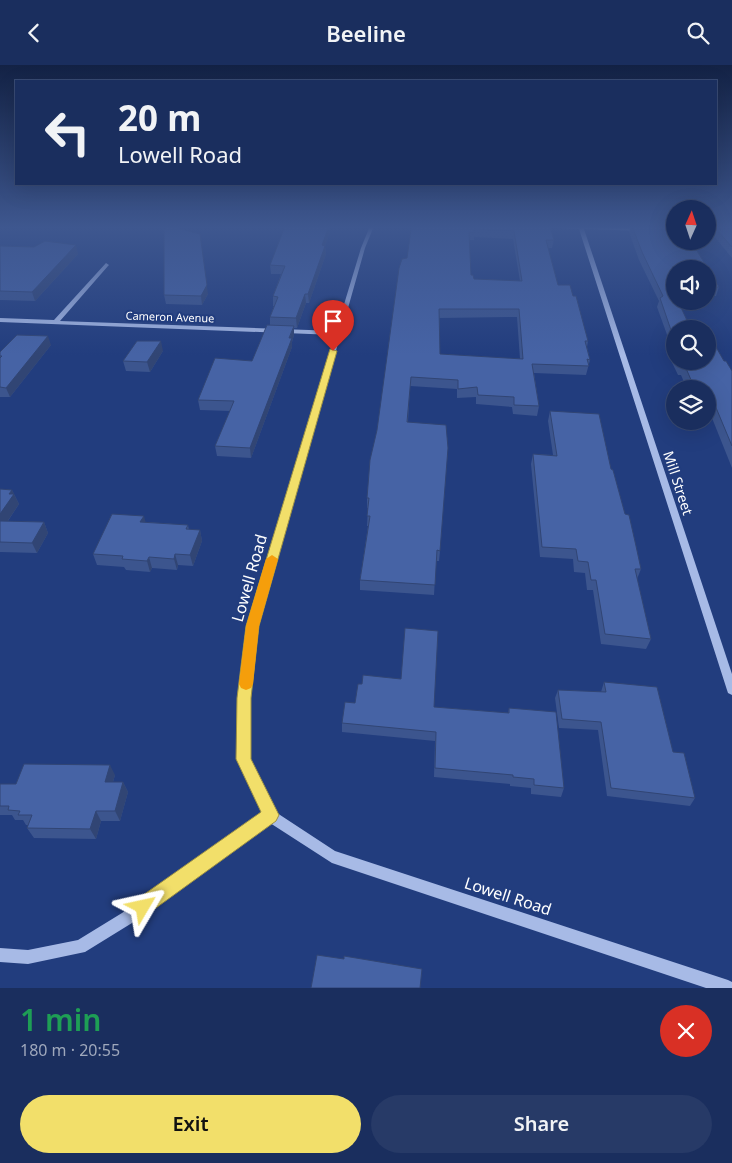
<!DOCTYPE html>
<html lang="en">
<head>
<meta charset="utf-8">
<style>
  body { margin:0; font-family:"Noto Sans",sans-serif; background:#273a67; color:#f1f3f6; height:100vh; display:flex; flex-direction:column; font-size:19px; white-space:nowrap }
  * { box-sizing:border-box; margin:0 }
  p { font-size:16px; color:#9fa8bc }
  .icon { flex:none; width:28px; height:28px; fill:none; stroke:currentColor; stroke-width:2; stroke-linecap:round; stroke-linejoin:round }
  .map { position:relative; height:923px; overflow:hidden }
  .details { display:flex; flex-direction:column; background:#1a2e5e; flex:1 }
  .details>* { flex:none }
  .top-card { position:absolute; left:15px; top:15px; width:702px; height:105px; border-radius:0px; box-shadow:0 5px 20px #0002,0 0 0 1px #384a73; background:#1a2e5e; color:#f1f3f6; overflow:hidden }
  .needle { width:32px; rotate:3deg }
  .tools { position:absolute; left:666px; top:135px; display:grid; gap:10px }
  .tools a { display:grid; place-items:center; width:50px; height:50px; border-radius:50%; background:#1a2e5e; box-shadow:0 5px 20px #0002,0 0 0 1px #384a73; font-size:25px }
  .pin { position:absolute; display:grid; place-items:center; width:42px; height:42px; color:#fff; margin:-51px -21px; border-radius:50% 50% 50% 0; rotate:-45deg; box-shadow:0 0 5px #0007 }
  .pin .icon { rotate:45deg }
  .me { position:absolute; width:55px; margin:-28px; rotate:54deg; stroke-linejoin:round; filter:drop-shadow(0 0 4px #0008) }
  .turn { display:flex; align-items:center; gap:18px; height:105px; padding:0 20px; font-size:22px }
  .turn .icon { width:65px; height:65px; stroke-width:2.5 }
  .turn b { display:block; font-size:35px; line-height:42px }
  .round { display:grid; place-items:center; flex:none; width:52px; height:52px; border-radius:26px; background:#273a67 }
  .summary { display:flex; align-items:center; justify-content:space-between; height:85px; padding:0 20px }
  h1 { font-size:30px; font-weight:600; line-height:38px; color:#1e9e55 }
  .action { display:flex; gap:10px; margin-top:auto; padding:10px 20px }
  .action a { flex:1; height:58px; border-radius:30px; background:#f2df6a; color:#111; font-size:20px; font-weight:600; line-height:58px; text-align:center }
  .action a+a { background:#273a67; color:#f1f3f6 }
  header { display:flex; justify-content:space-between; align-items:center; height:65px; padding:0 20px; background:#1a2e5e; font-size:22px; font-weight:600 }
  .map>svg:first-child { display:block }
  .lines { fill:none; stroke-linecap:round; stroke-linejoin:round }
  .minor { fill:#a7bae6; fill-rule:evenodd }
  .wall { fill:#3c558e; fill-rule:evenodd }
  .shaded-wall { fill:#314574 }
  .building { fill:#4663a5; stroke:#314574; fill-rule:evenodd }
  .route { fill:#f2df6a; stroke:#9d9145 }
  .slow { fill:#f59e0b }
  .labels { text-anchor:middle; stroke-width:4; stroke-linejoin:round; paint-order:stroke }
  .far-street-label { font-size:11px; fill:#fff; stroke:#223d7e }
  .street-label { font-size:14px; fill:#fff; stroke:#223d7e }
  .near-street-label { font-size:16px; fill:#fff; stroke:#223d7e }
</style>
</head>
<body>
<header><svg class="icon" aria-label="back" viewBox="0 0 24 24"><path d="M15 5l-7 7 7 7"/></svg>Beeline<svg class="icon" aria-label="search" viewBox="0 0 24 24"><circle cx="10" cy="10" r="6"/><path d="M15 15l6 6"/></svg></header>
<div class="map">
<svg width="732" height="923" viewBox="0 0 732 923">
  <rect width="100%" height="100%" fill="#223d7e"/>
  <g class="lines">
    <!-- minor -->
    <g class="minor">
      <path d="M 370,161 L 374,161 L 365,183 L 258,561 L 250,633 L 250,694 L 274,746 L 335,786 L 728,915 L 732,917 L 732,923 L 706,923 L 332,798 L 270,758 L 132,858 L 85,887 L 28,899 L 0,897 L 0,883 L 28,885 L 78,875 L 122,848 L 262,748 L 238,694 L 238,633 L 248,561 L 335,270 L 0,257 L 0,253 L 54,255 L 106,198 L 109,200 L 108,201 L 60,256 L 336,266 L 361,183 Z"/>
      <path d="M 538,161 L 581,161 L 642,164 L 644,165 L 642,166 L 584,164 L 732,609 L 732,630 L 728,628 L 727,625 L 579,164 L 540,162 Z"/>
      <path d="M 708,167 L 732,168 L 732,170 L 708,169 Z"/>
    </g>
  </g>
  <!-- wall -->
  <g class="wall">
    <path d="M 437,161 L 550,161 L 554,175 L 552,183 L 548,183 L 558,220 L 573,231 L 588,276 L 587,282 L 590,295 L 586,310 L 534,308 L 539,341 L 537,351 L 513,349 L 512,342 L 476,339 L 476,332 L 457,333 L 457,324 L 410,321 L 408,357 L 440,486 L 439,496 L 436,496 L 434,530 L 360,525 L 360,515 L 368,461 L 367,461 L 368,443 L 367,443 L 367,433 L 377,365 L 407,193 ZM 474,172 L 513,174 L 520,216 L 474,214 L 471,210 L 469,175 L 474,175 ZM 517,252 L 520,294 L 440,289 L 439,253 Z"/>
    <path d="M 627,161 L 675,161 L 675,176 L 691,176 L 719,222 L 716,231 L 708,231 L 708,204 L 675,204 L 675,236 L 693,236 L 690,244 L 681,243 L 691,264 L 675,264 L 675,296 L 708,296 L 708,281 L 716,282 L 724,296 L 726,296 L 732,306 L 732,403 L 708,343 L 708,324 L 687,324 L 681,310 L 678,310 L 667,287 L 670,278 L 657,242 L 659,236 L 639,195 L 629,167 L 631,161 Z"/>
    <path d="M 708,161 L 732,161 L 732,193 L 714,171 L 716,166 L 709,165 L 708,164 Z"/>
    <path d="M 330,166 L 325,181 L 326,189 L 309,238 L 306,238 L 297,263 L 294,263 L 294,270 L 292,277 L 292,282 L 251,393 L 217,391 L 215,381 L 230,346 L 200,345 L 198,335 L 252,296 L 270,260 L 270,252 L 274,241 L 273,241 L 273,231 L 281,209 L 271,209 L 270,200 Z"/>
    <path d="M 0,181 L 34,182 L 78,189 L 35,236 L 0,235 Z"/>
    <path d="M 208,229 L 202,240 L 166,239 L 164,230 Z"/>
    <path d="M 51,280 L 10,332 L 0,332 L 0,287 Z"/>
    <path d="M 163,286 L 150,307 L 126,306 L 123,296 Z"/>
    <path d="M 550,346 L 611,404 L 641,504 L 637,514 L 651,574 L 646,584 L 601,579 L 593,525 L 587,525 L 585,508 L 574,507 L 573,494 L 540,492 L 531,399 L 533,389 L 553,390 L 548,356 Z"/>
    <path d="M 0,424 L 12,425 L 19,439 L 8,456 L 44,457 L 48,468 L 37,488 L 0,487 Z"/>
    <path d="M 146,457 L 188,460 L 189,465 L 200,465 L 202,476 L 193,501 L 178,500 L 177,505 L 152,503 L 150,507 L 126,505 L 124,502 L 97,500 L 93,489 Z"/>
    <path d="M 401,614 L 434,642 L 508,648 L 509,643 L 564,723 L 561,732 L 531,729 L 531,723 L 510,721 L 510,719 L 434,712 L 435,676 L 342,667 L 342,658 L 355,638 L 362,619 Z"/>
    <path d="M 604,617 L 673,687 L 695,733 L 690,741 L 607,731 L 598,665 L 559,663 L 555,633 L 558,625 L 601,627 Z"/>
    <path d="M 115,710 L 113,717 L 123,717 L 128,727 L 120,756 L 101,756 L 96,774 L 34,773 L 27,763 L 28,760 L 26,760 L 23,755 L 15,755 L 12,750 L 0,750 L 0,719 L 16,719 Z"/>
  </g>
  <!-- shaded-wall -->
  <g class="shaded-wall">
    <path d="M 0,161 L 6,161 L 0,166 Z"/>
    <path d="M 86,161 L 93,161 L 87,167 Z"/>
    <path d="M 329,161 L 330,161 L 330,166 L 325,181 L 326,189 L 309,238 L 308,229 L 322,180 Z"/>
    <path d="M 200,169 L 208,229 L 202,240 L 201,231 Z"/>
    <path d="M 76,180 L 78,189 L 35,236 L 32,227 Z"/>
    <path d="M 305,229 L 306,238 L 297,263 L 296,253 Z"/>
    <path d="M 294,261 L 294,270 L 292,277 L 292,282 L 251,393 L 250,383 Z"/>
    <path d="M 48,271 L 51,280 L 10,332 L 6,323 Z"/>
    <path d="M 161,276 L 163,286 L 150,307 L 147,297 Z"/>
    <path d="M 12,425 L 19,439 L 1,466 L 0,464 L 0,449 L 9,429 Z"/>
    <path d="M 144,451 L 147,462 L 140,457 Z"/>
    <path d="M 44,457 L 48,468 L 37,488 L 32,478 Z"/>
    <path d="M 200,465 L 202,476 L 193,501 L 190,490 Z"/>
    <path d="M 175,489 L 178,500 L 177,505 L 174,494 Z"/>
    <path d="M 149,492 L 152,503 L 150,507 L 147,496 Z"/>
    <path d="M 110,700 L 115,710 L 110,727 L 105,717 Z"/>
    <path d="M 123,717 L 128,727 L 120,756 L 115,746 Z"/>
    <path d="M 96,746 L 101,756 L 96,774 L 90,764 Z"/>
  </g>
  <!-- building -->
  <g class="building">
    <path d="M 164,161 L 169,161 L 200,169 L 207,220 L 201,231 L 164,230 Z"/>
    <path d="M 285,161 L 329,161 L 322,180 L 325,181 L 308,229 L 305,229 L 296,253 L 270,252 L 278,232 L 273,231 L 285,201 L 270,200 Z"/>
    <path d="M 414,161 L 550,161 L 554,175 L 546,175 L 558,220 L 570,220 L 573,231 L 576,231 L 588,276 L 585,276 L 590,295 L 587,294 L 589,301 L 532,299 L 539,341 L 514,340 L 514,332 L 478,330 L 477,322 L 458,324 L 458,315 L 411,312 L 407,357 L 446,360 L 448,383 L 440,486 L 437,485 L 435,520 L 360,515 L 370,451 L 367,451 L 369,433 L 367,433 L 370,395 L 377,365 L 399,203 L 402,194 L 407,193 L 411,164 L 413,164 ZM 474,164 L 514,166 L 522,216 L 474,214 L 473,210 L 471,210 L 469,167 L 474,168 ZM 439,244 L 519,244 L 523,294 L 440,289 Z"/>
    <path d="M 632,161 L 675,161 L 675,176 L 691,176 L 719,222 L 708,222 L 708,204 L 675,204 L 675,236 L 678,236 L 691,264 L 675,264 L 675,287 L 670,277 L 674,277 L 672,271 L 673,271 L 660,233 L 663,231 L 642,187 Z"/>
    <path d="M 716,164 L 732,164 L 732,182 Z"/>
    <path d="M 45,176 L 76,180 L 32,227 L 0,226 L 0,181 L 34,182 Z"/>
    <path d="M 267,260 L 294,261 L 289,273 L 292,273 L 250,383 L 215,381 L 234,336 L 198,335 L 215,293 L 252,296 Z"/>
    <path d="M 17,270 L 48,271 L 6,323 L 0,322 L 0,293 L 2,291 L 0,291 L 0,287 Z"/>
    <path d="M 137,276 L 161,276 L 147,297 L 123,296 Z"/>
    <path d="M 708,281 L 716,282 L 724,296 L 726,296 L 732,306 L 732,381 L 712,333 L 708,332 L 708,324 L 695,324 L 685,301 L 681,300 L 679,296 L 708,296 Z"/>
    <path d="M 550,346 L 599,349 L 611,404 L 613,405 L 625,449 L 629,450 L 636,481 L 641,504 L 635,504 L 651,574 L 605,569 L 596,515 L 591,515 L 588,497 L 578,496 L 576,484 L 542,482 L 533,389 L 557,391 Z"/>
    <path d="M 0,424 L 12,425 L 9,429 L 14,429 L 0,449 Z"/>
    <path d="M 112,449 L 144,451 L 140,457 L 188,460 L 186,464 L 200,465 L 190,490 L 175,489 L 174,494 L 149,492 L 147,496 L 122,494 L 123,491 L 93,489 Z"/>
    <path d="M 0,456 L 44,457 L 32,478 L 0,477 Z"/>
    <path d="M 405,563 L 438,566 L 434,642 L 509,648 L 509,643 L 556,647 L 564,723 L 534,720 L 534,714 L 513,712 L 513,710 L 435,703 L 436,667 L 342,658 L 345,637 L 355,638 L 358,619 L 362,619 L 363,610 L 401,614 Z"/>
    <path d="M 604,617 L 657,622 L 673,687 L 684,688 L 695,733 L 611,723 L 601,657 L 562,654 L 558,625 L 606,627 Z"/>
    <path d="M 24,699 L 110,700 L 105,717 L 123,717 L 115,746 L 96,746 L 90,764 L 27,763 L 32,750 L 18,750 L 20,746 L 8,745 L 9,741 L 0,741 L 0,719 L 16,719 Z"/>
    <path d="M 317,890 L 344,894 L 344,891 L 422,904 L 420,923 L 311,923 Z"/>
  </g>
  <!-- sky -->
  <linearGradient id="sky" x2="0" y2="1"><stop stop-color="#132245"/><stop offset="0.56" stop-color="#3e578f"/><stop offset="1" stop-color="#3e578f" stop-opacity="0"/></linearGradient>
  <rect width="732" height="290" fill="url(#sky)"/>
  <!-- route -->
  <path class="route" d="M 330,284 L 337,286 L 259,561 L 251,633 L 251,694 L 279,750 L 276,756 L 149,848 L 143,851 L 136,848 L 134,842 L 136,835 L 261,747 L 236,694 L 237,633 L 246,561 Z"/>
  <!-- slow -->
  <path class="slow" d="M 272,490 L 278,494 L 259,561 L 253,619 L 251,623 L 246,625 L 241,623 L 239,619 L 246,561 L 266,494 Z"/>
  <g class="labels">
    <!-- far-street labels -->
    <g class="far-street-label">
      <text transform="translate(170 252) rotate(2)" y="4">Cameron Avenue</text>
    </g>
    <!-- street labels -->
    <g class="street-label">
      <text transform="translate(678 418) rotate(72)" y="5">Mill Street</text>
    </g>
    <!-- near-street labels -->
    <g class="near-street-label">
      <text transform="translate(249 513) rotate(-74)" y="6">Lowell Road</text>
      <text transform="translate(508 831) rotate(18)" y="6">Lowell Road</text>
    </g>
  </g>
</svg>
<div class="tools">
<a><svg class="needle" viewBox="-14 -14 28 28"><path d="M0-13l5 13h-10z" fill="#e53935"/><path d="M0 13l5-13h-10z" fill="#9fa8bc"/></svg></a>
<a><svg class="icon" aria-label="sound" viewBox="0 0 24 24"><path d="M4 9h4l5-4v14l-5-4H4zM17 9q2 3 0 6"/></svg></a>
<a><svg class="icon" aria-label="search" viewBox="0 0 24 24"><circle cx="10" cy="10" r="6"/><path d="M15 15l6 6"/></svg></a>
<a><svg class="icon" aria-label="layers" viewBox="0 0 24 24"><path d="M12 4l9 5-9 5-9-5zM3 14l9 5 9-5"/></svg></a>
</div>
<div class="pin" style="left:333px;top:286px;background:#d93025"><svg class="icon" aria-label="arrive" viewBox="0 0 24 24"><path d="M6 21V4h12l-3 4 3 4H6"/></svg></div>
<svg class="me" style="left:143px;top:842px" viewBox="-20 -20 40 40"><path d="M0-17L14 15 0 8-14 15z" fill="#f2df6a" stroke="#fff" stroke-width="4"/></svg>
<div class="top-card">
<div class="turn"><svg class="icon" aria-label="left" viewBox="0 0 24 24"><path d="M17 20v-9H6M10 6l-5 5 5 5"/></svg><div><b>20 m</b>Lowell Road</div></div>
</div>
</div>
<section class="details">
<div class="summary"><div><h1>1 min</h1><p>180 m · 20:55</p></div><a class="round" style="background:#d93025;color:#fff"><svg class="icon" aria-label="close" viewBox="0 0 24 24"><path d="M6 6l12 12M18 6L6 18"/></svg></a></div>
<div class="action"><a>Exit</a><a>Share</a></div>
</section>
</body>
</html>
